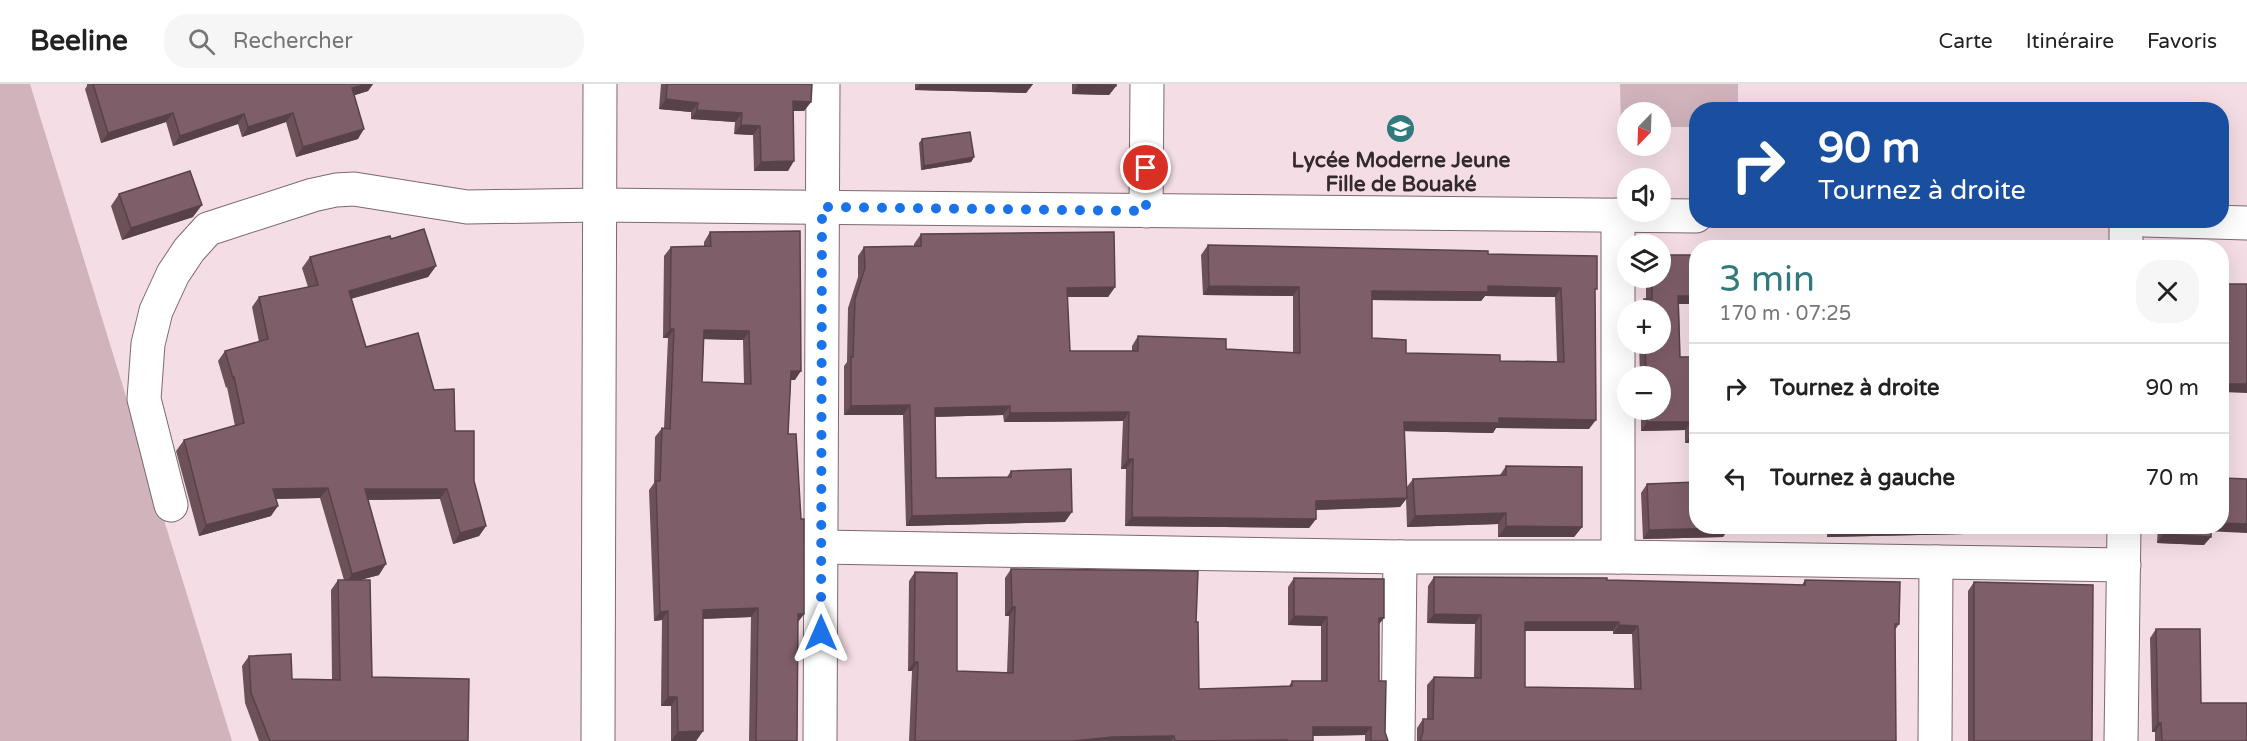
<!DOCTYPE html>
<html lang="fr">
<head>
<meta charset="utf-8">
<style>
  body { margin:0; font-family:"Varela Round",sans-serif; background:#f6f6f6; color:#222; height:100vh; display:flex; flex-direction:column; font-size:22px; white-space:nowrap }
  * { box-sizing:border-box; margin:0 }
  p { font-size:20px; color:#767676 }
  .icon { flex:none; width:33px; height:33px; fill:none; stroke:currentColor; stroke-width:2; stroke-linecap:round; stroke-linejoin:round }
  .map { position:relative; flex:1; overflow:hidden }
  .details { position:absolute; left:1689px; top:156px; width:540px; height:294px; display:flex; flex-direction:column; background:#fff; border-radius:24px; box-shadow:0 6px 24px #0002 }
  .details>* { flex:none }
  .banner { position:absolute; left:1689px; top:18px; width:540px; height:126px; border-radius:24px; box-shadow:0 6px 24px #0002; background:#1a4fa0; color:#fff; overflow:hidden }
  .needle { width:39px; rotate:203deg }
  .fabs { position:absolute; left:1617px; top:18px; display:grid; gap:12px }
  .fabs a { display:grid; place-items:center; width:54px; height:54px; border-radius:50%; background:#fff; box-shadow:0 6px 24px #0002; font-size:30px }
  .pin { position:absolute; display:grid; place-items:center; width:51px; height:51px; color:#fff; margin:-26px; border:3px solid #fff; border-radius:50%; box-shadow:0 2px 6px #0007 }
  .me { position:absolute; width:66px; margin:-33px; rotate:0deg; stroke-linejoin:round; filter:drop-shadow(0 0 4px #0008) }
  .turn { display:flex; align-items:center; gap:21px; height:126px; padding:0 30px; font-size:27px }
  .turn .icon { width:78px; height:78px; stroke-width:2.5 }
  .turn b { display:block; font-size:42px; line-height:51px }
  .round { display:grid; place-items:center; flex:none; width:63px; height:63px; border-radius:24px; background:#f6f6f6 }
  .head { display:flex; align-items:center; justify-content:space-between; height:102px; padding:0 30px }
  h1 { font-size:36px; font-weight:600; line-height:45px; color:#307a7d }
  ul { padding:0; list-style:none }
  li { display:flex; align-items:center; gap:18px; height:90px; padding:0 30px; border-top:2px solid #e0e0e0 }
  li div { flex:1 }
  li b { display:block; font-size:22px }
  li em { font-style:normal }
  header { display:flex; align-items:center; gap:36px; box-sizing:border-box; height:84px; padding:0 30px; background:#fff; border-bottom:2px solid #e0e0e0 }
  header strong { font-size:28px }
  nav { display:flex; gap:33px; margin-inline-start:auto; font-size:21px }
  .search { width:420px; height:54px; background:#f6f6f6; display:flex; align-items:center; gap:15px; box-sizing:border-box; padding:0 21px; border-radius:24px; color:#767676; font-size:22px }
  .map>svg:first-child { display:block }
  .green { fill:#d1b3bc }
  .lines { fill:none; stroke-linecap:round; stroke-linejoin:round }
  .minor-casing { stroke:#7d696f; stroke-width:35 }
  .minor { stroke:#fff; stroke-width:33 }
  .wall { fill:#6c5159; fill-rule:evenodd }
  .shaded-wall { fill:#584249 }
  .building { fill:#7e5e68; stroke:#584249; stroke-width:1.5; fill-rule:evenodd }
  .route { stroke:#1a73e8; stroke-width:10; stroke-dasharray:0 18 }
  .labels { text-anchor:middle; stroke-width:6; stroke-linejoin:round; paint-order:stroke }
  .poi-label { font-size:21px; font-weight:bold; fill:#332a2d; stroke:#f4dde4 }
</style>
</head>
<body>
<header>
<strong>Beeline</strong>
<div class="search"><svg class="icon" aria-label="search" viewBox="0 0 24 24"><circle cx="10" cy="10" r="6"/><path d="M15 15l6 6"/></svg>Rechercher</div>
<nav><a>Carte</a><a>Itinéraire</a><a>Favoris</a></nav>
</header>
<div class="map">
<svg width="2247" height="657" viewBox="0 0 2247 657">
  <rect width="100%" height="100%" fill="#f4dde4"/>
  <!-- green -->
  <g class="green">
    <path d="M 0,0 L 30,0 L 232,657 L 0,657 Z"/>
    <path d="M 1620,0 L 1738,0 L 1738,25 L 1696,26 L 1696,43 L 1661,43 L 1660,28 L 1628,28 L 1627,43 L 1621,43 Z"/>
  </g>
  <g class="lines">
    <defs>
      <g id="minor">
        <path d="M 1146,127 L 1147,0"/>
        <path d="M 2145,136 L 2247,139"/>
        <path d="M 2126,164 L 2126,136"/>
        <path d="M 171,421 L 144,315 L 148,260 L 156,227 L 173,190 L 189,166 L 208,145 L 313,111 L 336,106 L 354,105 L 467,123 L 599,121 L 1696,132"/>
        <path d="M 821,463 L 1400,473 L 1618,473 L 2124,481"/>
        <path d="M 1618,473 L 1618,131"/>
        <path d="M 598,657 L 600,0"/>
        <path d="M 820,657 L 823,0"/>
        <path d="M 1398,657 L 1400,473"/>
        <path d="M 1935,657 L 1936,478"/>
        <path d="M 2121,657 L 2124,442"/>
      </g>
    </defs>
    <!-- minor casing -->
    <use href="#minor" class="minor-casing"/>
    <!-- minor -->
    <use href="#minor" class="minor"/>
  </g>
  <!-- wall -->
  <g class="wall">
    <path d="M 87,0 L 373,0 L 368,7 L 354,11 L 358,55 L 296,73 L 286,38 L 242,53 L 238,40 L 173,62 L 166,38 L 101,59 L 85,5 L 87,2 Z"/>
    <path d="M 661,0 L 812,0 L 811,18 L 804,27 L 793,27 L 788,87 L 754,87 L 753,51 L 734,50 L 735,38 L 691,35 L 691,28 L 659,25 Z"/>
    <path d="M 915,0 L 1033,0 L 1026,9 L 915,6 Z"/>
    <path d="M 1072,0 L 1116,0 L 1116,2 L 1109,11 L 1072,10 Z"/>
    <path d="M 922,55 L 974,73 L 971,78 L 921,86 L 919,59 Z"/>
    <path d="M 119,110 L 193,133 L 122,156 L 111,122 Z"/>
    <path d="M 710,148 L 795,296 L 791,296 L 788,350 L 804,530 L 798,538 L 797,657 L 749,657 L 751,533 L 703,535 L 703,647 L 696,657 L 671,657 L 671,622 L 661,622 L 662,536 L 654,537 L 649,406 L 654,399 L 655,353 L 662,344 L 664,344 L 668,254 L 663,254 L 664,172 L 671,163 L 704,163 L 704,158 ZM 704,255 L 743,256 L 744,300 L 702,298 Z"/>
    <path d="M 921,150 L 1115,203 L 1108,213 L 1067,213 L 1070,267 L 1132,267 L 1132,262 L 1138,252 L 1226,265 L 1293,269 L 1293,212 L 1203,211 L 1201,171 L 1208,161 L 1488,170 L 1595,207 L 1589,345 L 1496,344 L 1493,349 L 1404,347 L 1406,404 L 1413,395 L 1500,391 L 1506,382 L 1582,443 L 1574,453 L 1498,453 L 1498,440 L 1407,443 L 1406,415 L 1400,423 L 1316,426 L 1316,435 L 1309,444 L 1125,442 L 1126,385 L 1121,385 L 1123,337 L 1004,338 L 1003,331 L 935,333 L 936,394 L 1007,393 L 1011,387 L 1065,438 L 906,442 L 903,331 L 844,331 L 844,282 L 847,278 L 848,224 L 858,193 L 858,172 L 864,163 L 914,162 L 914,160 ZM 1485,212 L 1555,213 L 1557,278 L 1500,277 L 1406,269 L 1372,254 L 1372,216 L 1481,217 Z"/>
    <path d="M 391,155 L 436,182 L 428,193 L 351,215 L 366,263 L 434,306 L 455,347 L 474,397 L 486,442 L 479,452 L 453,460 L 440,415 L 368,416 L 379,491 L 360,496 L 372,593 L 468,657 L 259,657 L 245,619 L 242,582 L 249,572 L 292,595 L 332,596 L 331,506 L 338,496 L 344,496 L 320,414 L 276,415 L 271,432 L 199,452 L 176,367 L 184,356 L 235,342 L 227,303 L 226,304 L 218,277 L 225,267 L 259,258 L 252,223 L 259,213 L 308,203 L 302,184 L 310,173 Z"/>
    <path d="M 1696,171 L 1696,220 L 1679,220 L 1680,273 L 1696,273 L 1696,442 L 2107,442 L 2104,447 L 1827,453 L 1827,449 L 1725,450 L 1723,453 L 1643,455 L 1641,409 L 1647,400 L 1694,398 L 1693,359 L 1685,359 L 1685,346 L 1641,347 L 1641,326 L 1660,326 L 1660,292 L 1640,292 L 1639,260 L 1660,260 L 1660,226 L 1638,226 L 1638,223 L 1644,215 L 1646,215 L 1646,194 L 1660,194 Z"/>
    <path d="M 2158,442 L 2222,442 L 2211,448 L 2204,461 L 2157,459 Z"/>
    <path d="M 1011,485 L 1196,538 L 1199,605 L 1289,602 L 1292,597 L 1321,597 L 1321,542 L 1288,541 L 1288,503 L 1294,494 L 1379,541 L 1379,597 L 1385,648 L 1388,657 L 1365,657 L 1365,651 L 1313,652 L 1313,657 L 909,657 L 912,587 L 908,587 L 909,497 L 915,488 L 957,587 L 1007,589 L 1009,532 L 1005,532 L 1005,494 Z"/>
    <path d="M 1434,493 L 1802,501 L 1805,496 L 1899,540 L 1895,546 L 1896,657 L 1417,657 L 1417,644 L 1423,635 L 1427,635 L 1427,601 L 1434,593 L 1474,593 L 1475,540 L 1427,539 L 1428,502 ZM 1525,547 L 1613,547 L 1613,550 L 1632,550 L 1634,604 L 1525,603 Z"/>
    <path d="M 1974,498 L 2092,657 L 1968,657 L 1968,507 Z"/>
    <path d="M 2156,545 L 2201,619 L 2247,657 L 2155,657 L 2155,648 L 2152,648 L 2150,554 Z"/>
  </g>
  <!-- shaded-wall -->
  <g class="shaded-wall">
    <path d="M 368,0 L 373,0 L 368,7 L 346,14 L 352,4 Z"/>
    <path d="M 920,0 L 1033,0 L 1026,9 L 915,6 Z"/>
    <path d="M 1078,1 L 1116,2 L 1109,11 L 1072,10 Z"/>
    <path d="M 666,15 L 698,19 L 691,28 L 659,25 Z"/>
    <path d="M 793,17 L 811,18 L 804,27 L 786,27 Z"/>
    <path d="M 697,26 L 742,29 L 735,38 L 691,35 Z"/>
    <path d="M 173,29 L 166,38 L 101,59 L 108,49 Z"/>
    <path d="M 293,29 L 286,38 L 242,53 L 248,43 Z"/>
    <path d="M 244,30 L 238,40 L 173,62 L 180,52 Z"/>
    <path d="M 741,41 L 760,42 L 753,51 L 734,50 Z"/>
    <path d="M 364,45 L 358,55 L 296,73 L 303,63 Z"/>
    <path d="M 974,73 L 971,78 L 921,86 L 924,82 Z"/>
    <path d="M 794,77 L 788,87 L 754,87 L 761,78 Z"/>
    <path d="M 202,121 L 193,133 L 122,156 L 131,144 Z"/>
    <path d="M 436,182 L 428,193 L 342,217 L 349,207 Z"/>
    <path d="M 1209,202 L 1299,203 L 1293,212 L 1203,211 Z"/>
    <path d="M 1488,202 L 1561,204 L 1555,213 L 1485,212 L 1481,217 L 1365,216 L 1372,207 Z"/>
    <path d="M 1115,203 L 1108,213 L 1060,213 L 1067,204 Z"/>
    <path d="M 1678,212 L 1696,212 L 1696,220 L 1672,220 Z"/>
    <path d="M 670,245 L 674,245 L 668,254 L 663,254 Z"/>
    <path d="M 704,246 L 749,247 L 743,256 L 698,255 Z"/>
    <path d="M 791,287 L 801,287 L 795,296 L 785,296 Z"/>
    <path d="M 2222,300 L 2247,300 L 2247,309 L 2222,308 Z"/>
    <path d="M 910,321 L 903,331 L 844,331 L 851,322 Z"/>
    <path d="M 1010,322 L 1003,331 L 928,333 L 935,324 Z"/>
    <path d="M 1129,328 L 1123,337 L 1004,338 L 1010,329 Z"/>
    <path d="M 1499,334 L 1596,336 L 1589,345 L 1496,344 L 1493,349 L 1397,347 L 1404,338 Z"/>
    <path d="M 1647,338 L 1691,338 L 1685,346 L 1641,347 Z"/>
    <path d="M 1691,351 L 1696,351 L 1696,354 L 1693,359 L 1685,359 Z"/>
    <path d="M 1128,375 L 1133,375 L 1126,385 L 1121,385 Z"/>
    <path d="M 328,404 L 320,414 L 266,415 L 273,405 Z"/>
    <path d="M 365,405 L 447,405 L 440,415 L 358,416 Z"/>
    <path d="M 1407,414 L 1400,423 L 1310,426 L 1316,417 Z"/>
    <path d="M 278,422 L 271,432 L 199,452 L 206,441 Z"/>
    <path d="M 1072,428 L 1065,438 L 906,442 L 912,432 Z"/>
    <path d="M 1506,429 L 1498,440 L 1407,443 L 1415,432 Z"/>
    <path d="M 1132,433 L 1316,435 L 1309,444 L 1125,442 Z"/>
    <path d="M 2222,439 L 2247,440 L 2247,449 L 2205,447 L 2209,442 L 2222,442 Z"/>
    <path d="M 486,442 L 479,452 L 453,460 L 460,449 Z"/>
    <path d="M 1506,442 L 1582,443 L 1574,453 L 1498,453 Z"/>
    <path d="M 1728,442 L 1831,442 L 1827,449 L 1725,450 L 1723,453 L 1643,455 L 1649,446 Z"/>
    <path d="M 1913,442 L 2107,442 L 2104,447 L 1827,453 L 1833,444 Z"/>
    <path d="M 2163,450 L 2211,453 L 2204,461 L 2157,459 Z"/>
    <path d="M 386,480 L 379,491 L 345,500 L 352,490 Z"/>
    <path d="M 1012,523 L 1015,523 L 1009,532 L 1005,532 Z"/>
    <path d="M 758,524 L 751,533 L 697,535 L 703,526 Z"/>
    <path d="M 668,527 L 662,536 L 654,537 L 660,528 Z"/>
    <path d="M 798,530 L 804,530 L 797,539 Z"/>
    <path d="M 1434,530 L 1481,531 L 1475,540 L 1427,539 Z"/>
    <path d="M 1294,532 L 1327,533 L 1321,542 L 1288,541 Z"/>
    <path d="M 1379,534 L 1384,534 L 1377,543 Z"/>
    <path d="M 1525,538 L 1619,538 L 1613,547 L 1519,547 Z"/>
    <path d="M 1619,541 L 1638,542 L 1632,550 L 1613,550 Z"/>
    <path d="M 914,578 L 918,578 L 912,587 L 908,587 Z"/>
    <path d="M 668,613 L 677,613 L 671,622 L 661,622 Z"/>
    <path d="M 2158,639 L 2161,639 L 2155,648 L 2152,648 Z"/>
    <path d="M 1313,643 L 1371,643 L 1365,651 L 1307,652 Z"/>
    <path d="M 703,647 L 696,657 L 671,657 L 678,648 Z"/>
    <path d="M 1174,652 L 1171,657 L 1073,657 L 1113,653 Z"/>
    <path d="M 1237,656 L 1287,656 L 1286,657 L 1236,657 Z"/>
  </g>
  <!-- building -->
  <g class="building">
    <path d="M 93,0 L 368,0 L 352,4 L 364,45 L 303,63 L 293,29 L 248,43 L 244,30 L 180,52 L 173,29 L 108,49 Z"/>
    <path d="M 667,0 L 812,0 L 811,18 L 793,17 L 794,77 L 761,78 L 760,42 L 741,41 L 742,29 L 697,26 L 698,19 L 666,15 Z"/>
    <path d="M 1078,0 L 1116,0 L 1116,2 L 1078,1 Z"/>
    <path d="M 970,48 L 974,73 L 924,82 L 922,55 Z"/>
    <path d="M 190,87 L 202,121 L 131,144 L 119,110 Z"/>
    <path d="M 424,145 L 436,182 L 349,207 L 366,263 L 418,249 L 434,306 L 454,305 L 455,347 L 474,347 L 474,397 L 486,442 L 460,449 L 447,405 L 365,405 L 386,480 L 352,490 L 328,404 L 273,405 L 278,422 L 206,441 L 184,356 L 244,339 L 234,293 L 233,294 L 225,267 L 268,255 L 259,213 L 318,201 L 310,173 L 390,152 L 391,155 Z"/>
    <path d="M 800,147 L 801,287 L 791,287 L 788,350 L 796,350 L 801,435 L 804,435 L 804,530 L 798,530 L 797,657 L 756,657 L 758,524 L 703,526 L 703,647 L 678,648 L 677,613 L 668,613 L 668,527 L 660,528 L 656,397 L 660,397 L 662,344 L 670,345 L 674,245 L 670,245 L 671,163 L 711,162 L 710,148 ZM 704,246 L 749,247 L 751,300 L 702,298 Z"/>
    <path d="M 1114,148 L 1115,203 L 1067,204 L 1070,267 L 1138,267 L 1138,252 L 1226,255 L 1226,265 L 1300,269 L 1299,203 L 1209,202 L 1208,161 L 1488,167 L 1488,170 L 1597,172 L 1597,205 L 1595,205 L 1596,336 L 1499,334 L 1499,339 L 1404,338 L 1407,414 L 1316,417 L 1316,435 L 1132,433 L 1133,375 L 1128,375 L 1129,328 L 1010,329 L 1010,322 L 935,324 L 936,394 L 1011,393 L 1011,387 L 1071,385 L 1072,428 L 912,432 L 910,321 L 851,322 L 851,273 L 853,273 L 855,215 L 865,184 L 864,163 L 921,162 L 921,150 ZM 1488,202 L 1561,204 L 1564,278 L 1500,277 L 1500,271 L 1406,269 L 1406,256 L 1372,254 L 1372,207 L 1488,208 Z"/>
    <path d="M 1660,171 L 1696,171 L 1696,212 L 1678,212 L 1680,273 L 1696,273 L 1696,351 L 1691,351 L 1691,338 L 1647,338 L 1647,326 L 1660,326 L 1660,292 L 1646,292 L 1645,260 L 1660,260 L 1660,226 L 1644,226 L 1644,215 L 1652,215 L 1652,194 L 1660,194 Z"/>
    <rect x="2222" y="200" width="25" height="100"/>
    <path d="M 1506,382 L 1582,383 L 1582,443 L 1506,442 L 1506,429 L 1415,432 L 1413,395 L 1506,391 Z"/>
    <path d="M 2222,394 L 2247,395 L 2247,440 L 2222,439 Z"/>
    <path d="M 1696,398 L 1696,442 L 1729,442 L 1729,444 L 1649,446 L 1647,400 Z"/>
    <path d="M 1833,442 L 1913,442 L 1833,444 Z"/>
    <path d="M 2163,442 L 2211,442 L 2211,453 L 2163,450 Z"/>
    <path d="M 1011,485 L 1198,487 L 1196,538 L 1198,538 L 1199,605 L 1292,602 L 1292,597 L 1327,597 L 1327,533 L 1294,532 L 1294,494 L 1384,495 L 1384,534 L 1379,534 L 1379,597 L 1386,597 L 1385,648 L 1388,657 L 1371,657 L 1371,643 L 1313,643 L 1313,657 L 1287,657 L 1287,656 L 1175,657 L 1174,652 L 1113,653 L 1073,657 L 915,657 L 918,578 L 914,578 L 915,488 L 957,489 L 957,587 L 1013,589 L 1015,523 L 1012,523 Z"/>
    <path d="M 1434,493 L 1607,494 L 1607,496 L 1805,501 L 1805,496 L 1900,498 L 1899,540 L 1895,540 L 1896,657 L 1420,657 L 1423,648 L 1423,635 L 1433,635 L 1434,593 L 1481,594 L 1481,531 L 1434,530 ZM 1525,538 L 1619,538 L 1619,541 L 1638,542 L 1641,605 L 1525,603 Z"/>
    <path d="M 338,496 L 370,496 L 372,593 L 469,595 L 468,657 L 270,657 L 251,609 L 249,572 L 291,570 L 292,595 L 340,596 Z"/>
    <path d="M 1974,498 L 2093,501 L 2092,657 L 1974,657 Z"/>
    <path d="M 2156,545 L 2200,545 L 2201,619 L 2247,619 L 2247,657 L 2162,657 L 2161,639 L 2158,639 Z"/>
  </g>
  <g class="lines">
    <!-- route -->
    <path class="route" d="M 821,549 L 822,123 L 1146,127 L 1146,84"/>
  </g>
  <!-- icons -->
  <defs>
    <symbol id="school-disc" viewBox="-11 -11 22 22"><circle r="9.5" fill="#307a7d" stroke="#f4dde4"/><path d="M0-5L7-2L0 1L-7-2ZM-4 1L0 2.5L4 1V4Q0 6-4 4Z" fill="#fff"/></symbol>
  </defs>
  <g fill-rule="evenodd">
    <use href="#school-disc" x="1384" y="28" width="33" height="33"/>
  </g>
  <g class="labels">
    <!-- poi labels -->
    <g class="poi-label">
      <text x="1401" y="83">Lycée Moderne Jeune<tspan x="1401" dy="24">Fille de Bouaké</tspan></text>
    </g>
  </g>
</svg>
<div class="fabs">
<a><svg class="needle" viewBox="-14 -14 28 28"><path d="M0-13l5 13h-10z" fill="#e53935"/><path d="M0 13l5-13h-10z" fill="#767676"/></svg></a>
<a><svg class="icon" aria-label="sound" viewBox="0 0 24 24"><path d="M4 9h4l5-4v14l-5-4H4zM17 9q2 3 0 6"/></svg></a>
<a><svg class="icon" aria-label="layers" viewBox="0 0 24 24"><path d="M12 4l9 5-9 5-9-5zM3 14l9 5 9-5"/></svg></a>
<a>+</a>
<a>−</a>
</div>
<div class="pin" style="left:1146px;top:84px;background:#d93025"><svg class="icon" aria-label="arrive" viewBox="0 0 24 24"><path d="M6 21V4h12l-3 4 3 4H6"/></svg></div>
<svg class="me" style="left:821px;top:549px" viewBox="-20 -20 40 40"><path d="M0-17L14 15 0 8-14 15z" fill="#1a73e8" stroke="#fff" stroke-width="4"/></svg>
<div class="banner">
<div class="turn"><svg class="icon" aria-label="right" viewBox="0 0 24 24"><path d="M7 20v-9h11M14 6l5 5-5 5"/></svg><div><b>90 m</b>Tournez à droite</div></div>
</div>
<section class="details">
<div class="head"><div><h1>3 min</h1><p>170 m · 07:25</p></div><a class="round"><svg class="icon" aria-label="close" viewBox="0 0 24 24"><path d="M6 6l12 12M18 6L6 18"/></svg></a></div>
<ul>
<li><svg class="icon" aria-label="right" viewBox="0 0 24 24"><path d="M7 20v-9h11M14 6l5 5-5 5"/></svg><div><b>Tournez à droite</b></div><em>90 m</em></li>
<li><svg class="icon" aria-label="left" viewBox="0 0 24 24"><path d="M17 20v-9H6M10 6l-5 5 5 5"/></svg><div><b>Tournez à gauche</b></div><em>70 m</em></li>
</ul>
</section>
</div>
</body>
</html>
